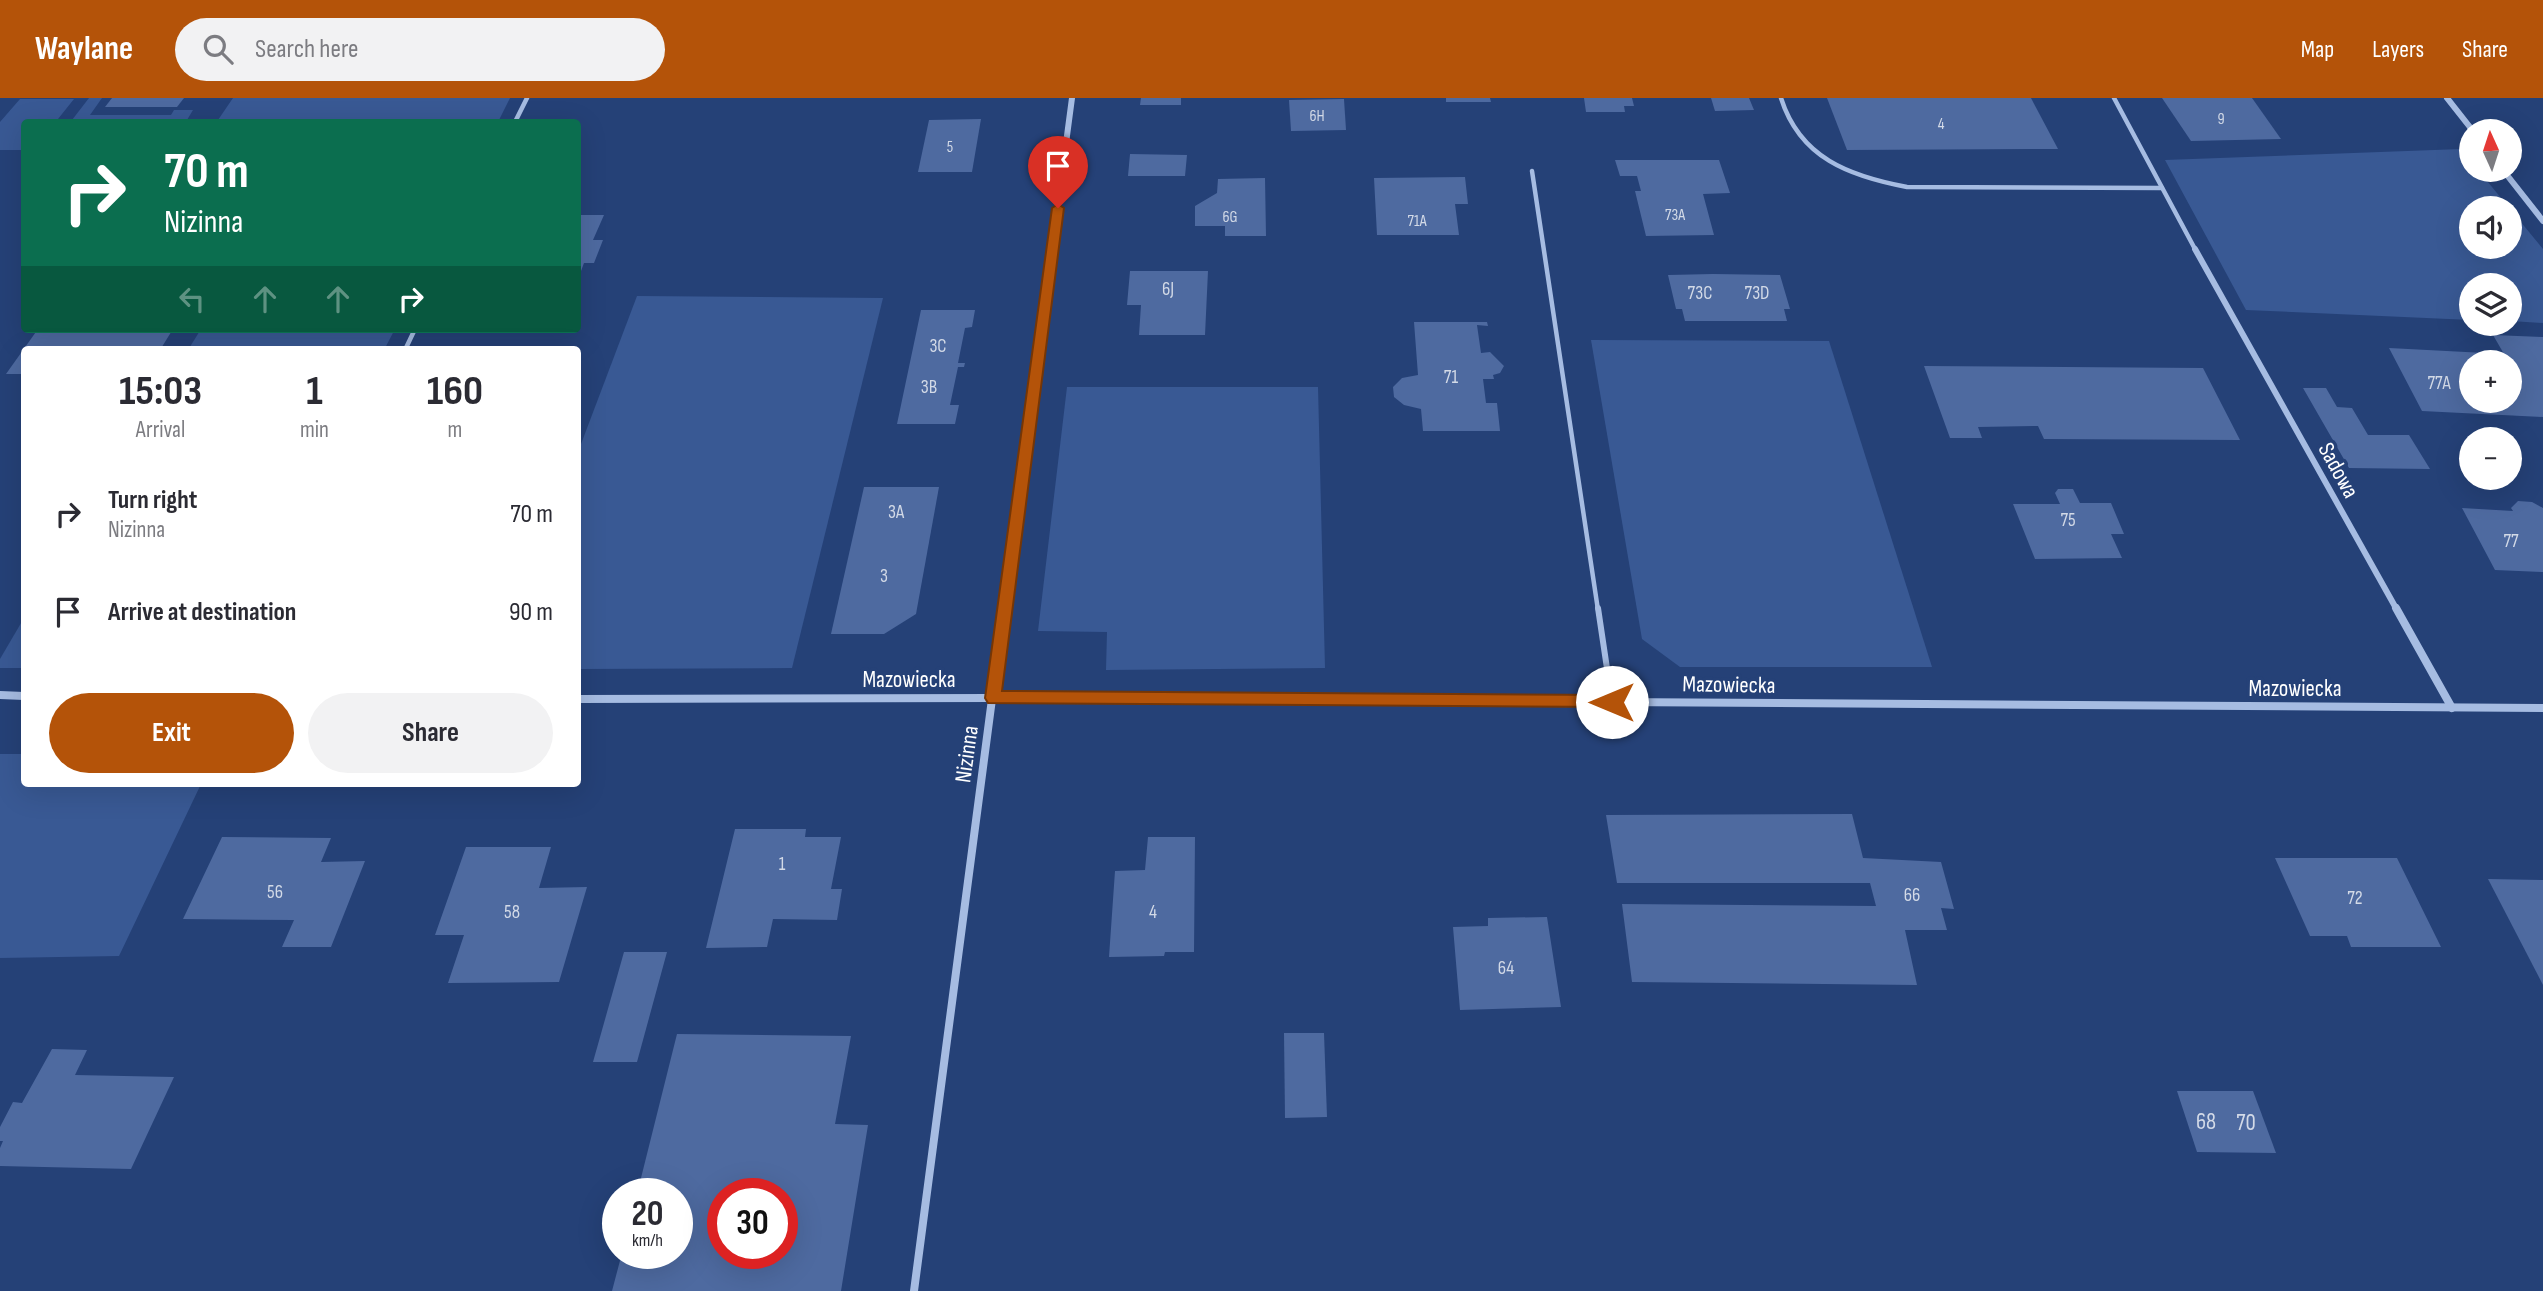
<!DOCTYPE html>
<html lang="en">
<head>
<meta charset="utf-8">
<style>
  body { margin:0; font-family:"Sofia Sans Condensed",sans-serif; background:#f2f2f3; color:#2b2b33; height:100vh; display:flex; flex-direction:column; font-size:26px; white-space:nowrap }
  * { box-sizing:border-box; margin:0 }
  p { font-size:23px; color:#7c7c81 }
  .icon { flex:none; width:38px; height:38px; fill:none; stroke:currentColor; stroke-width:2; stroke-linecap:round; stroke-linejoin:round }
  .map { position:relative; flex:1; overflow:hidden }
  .panel { position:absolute; left:21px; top:248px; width:560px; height:441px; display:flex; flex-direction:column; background:#fff; border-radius:7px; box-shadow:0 7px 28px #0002 }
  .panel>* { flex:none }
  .top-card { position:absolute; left:21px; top:21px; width:560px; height:214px; border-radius:7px; box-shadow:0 7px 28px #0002; background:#0b6e4f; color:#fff; overflow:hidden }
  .needle { width:46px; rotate:357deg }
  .fabs { position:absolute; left:2459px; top:21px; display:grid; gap:14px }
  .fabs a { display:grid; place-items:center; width:63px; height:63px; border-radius:50%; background:#fff; box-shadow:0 7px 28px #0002; font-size:35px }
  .speed { position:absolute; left:602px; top:1080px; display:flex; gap:14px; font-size:35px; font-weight:700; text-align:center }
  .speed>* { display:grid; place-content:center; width:91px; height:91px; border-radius:50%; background:#fff; box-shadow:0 7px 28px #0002; line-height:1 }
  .speed small { font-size:18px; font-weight:400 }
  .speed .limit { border:10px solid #d22; background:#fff; color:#111 }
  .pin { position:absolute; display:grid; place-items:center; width:60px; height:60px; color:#fff; margin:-72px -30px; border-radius:50% 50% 50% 0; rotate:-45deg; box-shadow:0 0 7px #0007 }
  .pin .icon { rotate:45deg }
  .me { position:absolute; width:77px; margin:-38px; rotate:270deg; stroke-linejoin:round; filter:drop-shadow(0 0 5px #0008) }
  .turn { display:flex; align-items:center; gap:24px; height:147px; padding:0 28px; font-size:32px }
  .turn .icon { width:91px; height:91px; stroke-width:2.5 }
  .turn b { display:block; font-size:49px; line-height:60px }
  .lanes { display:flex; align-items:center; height:66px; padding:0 28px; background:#0003; justify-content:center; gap:35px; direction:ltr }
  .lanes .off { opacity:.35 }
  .eta { display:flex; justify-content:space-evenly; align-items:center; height:119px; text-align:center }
  .eta b { font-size:42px; font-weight:700; line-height:49px }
  .action { display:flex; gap:14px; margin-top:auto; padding:14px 28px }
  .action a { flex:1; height:80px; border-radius:42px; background:#b45309; color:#fff; font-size:28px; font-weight:700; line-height:80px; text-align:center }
  .action a+a { background:#f2f2f3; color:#2b2b33 }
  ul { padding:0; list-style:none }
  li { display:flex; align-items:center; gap:21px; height:98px; padding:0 28px }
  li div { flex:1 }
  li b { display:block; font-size:26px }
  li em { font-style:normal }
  header { display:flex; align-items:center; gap:42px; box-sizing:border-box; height:98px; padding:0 35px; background:#b45309; color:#fff }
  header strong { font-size:33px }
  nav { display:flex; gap:38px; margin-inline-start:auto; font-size:24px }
  .search { width:490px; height:63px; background:#f2f2f3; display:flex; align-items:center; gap:18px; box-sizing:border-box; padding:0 24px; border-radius:38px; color:#7c7c81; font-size:26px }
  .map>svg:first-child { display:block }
  .green { fill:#395994; fill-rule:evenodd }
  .building { fill:#4e6aa0; fill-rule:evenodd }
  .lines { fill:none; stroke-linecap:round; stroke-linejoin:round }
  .service-far1 { stroke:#a6bce2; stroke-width:4.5 }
  .service { stroke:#a6bce2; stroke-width:6 }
  .minor-far1 { stroke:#a6bce2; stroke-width:6 }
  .minor { stroke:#a6bce2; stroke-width:8 }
  .route { fill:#b45309; stroke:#753606; stroke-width:2 }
  .labels { text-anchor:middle; stroke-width:7; stroke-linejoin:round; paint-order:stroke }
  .far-number-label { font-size:16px; fill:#d3dae7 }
  .number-label { font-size:19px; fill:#d3dae7 }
  .street-label { font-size:23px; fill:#fff; stroke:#254177 }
  .near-number-label { font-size:23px; fill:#d3dae7 }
</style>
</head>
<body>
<header>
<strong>Waylane</strong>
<div class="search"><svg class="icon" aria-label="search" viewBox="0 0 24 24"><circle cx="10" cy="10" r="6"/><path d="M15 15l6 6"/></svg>Search here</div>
<nav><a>Map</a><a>Layers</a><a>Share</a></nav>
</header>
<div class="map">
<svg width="2543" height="1193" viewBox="0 0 2543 1193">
  <rect width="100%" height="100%" fill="#254177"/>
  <!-- green -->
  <g class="green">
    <path d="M 89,0 L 102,0 L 90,17 L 171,17 L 174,12 L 193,12 L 187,22 L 218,22 L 233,0 L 510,0 L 498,24 L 24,24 L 24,52 L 0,52 L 0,24 L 20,1 L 74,1 L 58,21 L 72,22 Z"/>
    <path d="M 2461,51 L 2471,63 L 2471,72 L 2478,72 L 2543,151 L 2543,225 L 2510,223 L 2510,187 L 2471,187 L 2471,222 L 2246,212 L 2165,62 ZM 2510,110 L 2510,149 L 2471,149 L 2471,110 Z"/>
    <path d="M 637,198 L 883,200 L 792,570 L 578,571 L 578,354 Z"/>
    <path d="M 201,231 L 395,231 L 384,252 L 188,252 Z"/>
    <path d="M 1591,242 L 1829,243 L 1932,569 L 1680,569 L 1642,541 Z"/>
    <path d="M 1067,289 L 1318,289 L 1325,570 L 1106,572 L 1107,534 L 1038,533 Z"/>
    <path d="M 24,520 L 24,570 L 0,570 L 0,561 Z"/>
    <path d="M 0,656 L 24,656 L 24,686 L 201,686 L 119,858 L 0,860 Z"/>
  </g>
  <!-- building -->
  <g class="building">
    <path d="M 112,0 L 184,0 L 177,9 L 105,9 Z"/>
    <path d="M 1141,0 L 1181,0 L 1181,7 L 1140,7 Z"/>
    <path d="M 1446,0 L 1490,0 L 1491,4 L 1446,4 Z"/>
    <path d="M 1584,0 L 1632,0 L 1634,8 L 1624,8 L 1625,14 L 1586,14 Z"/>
    <path d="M 1711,0 L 1749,0 L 1754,12 L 1715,13 Z"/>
    <path d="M 1827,0 L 2031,0 L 2058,51 L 1847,52 Z"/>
    <path d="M 2162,0 L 2252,0 L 2281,41 L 2191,43 Z"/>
    <path d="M 1344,1 L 1346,32 L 1291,33 L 1289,2 Z"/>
    <path d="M 981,21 L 972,74 L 918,74 L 929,22 Z"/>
    <path d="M 1130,56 L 1187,57 L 1185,78 L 1128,78 Z"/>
    <path d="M 1615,62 L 1719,62 L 1730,95 L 1703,96 L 1714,137 L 1646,138 L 1635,93 L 1641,93 L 1637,78 L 1620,78 Z"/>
    <path d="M 1465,79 L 1468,106 L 1455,106 L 1459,137 L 1377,137 L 1374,80 Z"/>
    <path d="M 1265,80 L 1266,138 L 1225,138 L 1225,128 L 1195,128 L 1195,108 L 1217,95 L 1218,81 Z"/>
    <path d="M 578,117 L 604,117 L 593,142 L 603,142 L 594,165 L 584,165 L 578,181 Z"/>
    <path d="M 1130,173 L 1208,173 L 1205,237 L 1139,237 L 1141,207 L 1127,207 Z"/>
    <path d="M 1713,176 L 1780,177 L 1790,211 L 1784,211 L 1787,223 L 1685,223 L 1682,211 L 1676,211 L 1668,177 Z"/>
    <path d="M 921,212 L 975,212 L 972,229 L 965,230 L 958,265 L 965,265 L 964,269 L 958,269 L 950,307 L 959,307 L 955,326 L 897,326 Z"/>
    <path d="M 1414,224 L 1487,224 L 1488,228 L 1477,227 L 1481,255 L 1490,254 L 1504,268 L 1500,275 L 1493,277 L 1494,281 L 1483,281 L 1486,305 L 1497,305 L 1500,333 L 1423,333 L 1421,311 L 1404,307 L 1394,299 L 1393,289 L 1402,280 L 1418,277 Z"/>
    <path d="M 38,231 L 173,231 L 160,252 L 24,252 L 24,276 L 6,276 Z"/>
    <path d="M 2493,237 L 2543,239 L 2543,319 L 2422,313 L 2389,250 L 2504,256 ZM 2471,264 L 2510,264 L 2510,303 L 2471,303 Z"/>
    <path d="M 1924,268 L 2203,270 L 2240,342 L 2044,341 L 2038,328 L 1978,329 L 1982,340 L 1950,340 Z"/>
    <path d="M 2303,290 L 2326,290 L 2337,309 L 2352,310 L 2368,337 L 2409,337 L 2430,371 L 2349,370 Z"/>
    <path d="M 864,389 L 939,389 L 916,516 L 884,536 L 831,536 Z"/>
    <path d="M 2058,391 L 2073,391 L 2080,405 L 2111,405 L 2124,436 L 2111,436 L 2122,460 L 2035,461 L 2013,406 L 2060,406 L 2055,395 Z"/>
    <path d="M 2518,403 L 2532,404 L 2543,410 L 2543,474 L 2495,472 L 2462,410 L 2513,413 L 2511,410 Z"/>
    <path d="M 1852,716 L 1863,760 L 1941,764 L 1954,811 L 1941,810 L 1947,832 L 1905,832 L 1917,887 L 1632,884 L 1622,806 L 1876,808 L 1870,785 L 1617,785 L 1606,717 Z"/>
    <path d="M 735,731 L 806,731 L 805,739 L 841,739 L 831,791 L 842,791 L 837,822 L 773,821 L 767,849 L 706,850 Z"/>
    <path d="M 222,739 L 331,740 L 321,764 L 365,763 L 331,849 L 282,849 L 294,822 L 183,821 Z"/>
    <path d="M 1148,739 L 1195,739 L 1194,854 L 1165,854 L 1164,858 L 1109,859 L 1115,773 L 1145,772 Z"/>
    <path d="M 466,749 L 551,749 L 539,790 L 587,789 L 559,884 L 448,885 L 464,837 L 435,837 Z"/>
    <path d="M 2275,760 L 2397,760 L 2441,849 L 2351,849 L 2347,838 L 2310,838 Z"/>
    <path d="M 2488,781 L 2543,782 L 2543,887 Z"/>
    <path d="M 1547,819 L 1561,909 L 1460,912 L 1453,829 L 1488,828 L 1488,820 Z"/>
    <path d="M 624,854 L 667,854 L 637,964 L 593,964 Z"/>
    <path d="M 1284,935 L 1324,935 L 1327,1019 L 1285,1020 Z"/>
    <path d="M 677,936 L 851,938 L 835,1026 L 868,1027 L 841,1193 L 612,1193 L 622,1155 L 677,1155 L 677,1096 L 637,1096 ZM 723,1096 L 782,1096 L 782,1155 L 723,1155 Z"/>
    <path d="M 52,951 L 87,952 L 75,977 L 174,979 L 131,1071 L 0,1068 L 0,1050 L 3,1043 L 0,1043 L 0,1029 L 13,1004 L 22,1005 Z"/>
    <path d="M 2177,993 L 2253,993 L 2276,1055 L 2197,1054 Z"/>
  </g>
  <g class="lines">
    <!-- service-far1 -->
    <g class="service-far1">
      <path d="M 1781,0 C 1800,60 1849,78 1907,89 L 2162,90"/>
      <path d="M 2114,0 L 2195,151"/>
      <path d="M 515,24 L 527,0"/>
      <path d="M 1532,73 L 1598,512"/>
      <path d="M 405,252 L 415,231"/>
    </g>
    <!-- service -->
    <path class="service" d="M 1598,510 L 1612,604"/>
    <!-- minor-far1 -->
    <g class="minor-far1">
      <path d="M 2447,0 L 2473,33"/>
      <path d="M 2503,72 L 2543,123"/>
      <path d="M 2195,151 L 2397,512"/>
      <path d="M 1004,512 L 1072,0"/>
    </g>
    <!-- minor -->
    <g class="minor">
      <path d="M 2396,510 L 2452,610"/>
      <path d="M 0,597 L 24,598"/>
      <path d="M 578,601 L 993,600 L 2543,610"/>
      <path d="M 914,1193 L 1004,510"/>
    </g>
  </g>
  <!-- route -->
  <path class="route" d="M 1058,106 L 1064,110 L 1002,593 L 1612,597 L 1620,604 L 1618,609 L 988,605 L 985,600 L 1052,110 Z"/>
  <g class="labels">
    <!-- far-number labels -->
    <g class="far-number-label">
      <text x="1317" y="23">6H</text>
      <text x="2221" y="26">9</text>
      <text x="1941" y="31">4</text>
      <text x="950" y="54">5</text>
      <text x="1675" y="122">73A</text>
      <text x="1230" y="124">6G</text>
      <text x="1417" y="128">71A</text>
    </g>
    <!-- number labels -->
    <g class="number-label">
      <text x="1168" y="197">6J</text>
      <text x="1700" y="201">73C</text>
      <text x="1757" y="201">73D</text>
      <text x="938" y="254">3C</text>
      <text x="1451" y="285">71</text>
      <text x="2439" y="291">77A</text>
      <text x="929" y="295">3B</text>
      <text x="896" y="420">3A</text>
      <text x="2068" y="428">75</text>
      <text x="2511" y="449">77</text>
      <text x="884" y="484">3</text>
      <text x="782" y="772">1</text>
      <text x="275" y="800">56</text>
      <text x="1912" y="803">66</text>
      <text x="2355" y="806">72</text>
      <text x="512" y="820">58</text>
      <text x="1153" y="820">4</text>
      <text x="1506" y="876">64</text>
    </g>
    <!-- street labels -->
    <g class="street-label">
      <text transform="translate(2339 372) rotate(61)" y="8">Sadowa</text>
      <text x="909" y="589">Mazowiecka</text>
      <text transform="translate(1729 586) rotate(1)" y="8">Mazowiecka</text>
      <text x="2295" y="598">Mazowiecka</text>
      <text transform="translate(966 656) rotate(-82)" y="8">Nizinna</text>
    </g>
    <!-- near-number labels -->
    <g class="near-number-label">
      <text x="2206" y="1031">68</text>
      <text x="2246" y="1032">70</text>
    </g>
  </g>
</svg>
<div class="fabs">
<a><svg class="needle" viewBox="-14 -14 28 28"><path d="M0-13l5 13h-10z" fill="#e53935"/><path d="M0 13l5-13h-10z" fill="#7c7c81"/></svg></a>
<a><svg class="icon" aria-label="sound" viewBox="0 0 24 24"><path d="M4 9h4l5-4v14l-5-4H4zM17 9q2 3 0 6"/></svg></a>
<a><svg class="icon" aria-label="layers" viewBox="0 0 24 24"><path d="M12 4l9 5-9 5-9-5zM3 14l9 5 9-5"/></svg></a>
<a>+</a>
<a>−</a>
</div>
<div class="speed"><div>20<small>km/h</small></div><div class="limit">30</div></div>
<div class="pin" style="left:1058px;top:110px;background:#d93025"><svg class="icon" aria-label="arrive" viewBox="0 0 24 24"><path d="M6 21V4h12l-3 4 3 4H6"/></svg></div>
<svg class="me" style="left:1612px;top:604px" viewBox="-20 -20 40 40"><circle r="19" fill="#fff"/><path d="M0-13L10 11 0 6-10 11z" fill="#b45309"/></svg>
<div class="top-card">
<div class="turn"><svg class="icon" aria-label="right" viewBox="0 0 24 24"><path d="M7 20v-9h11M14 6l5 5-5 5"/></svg><div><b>70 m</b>Nizinna</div></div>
<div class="lanes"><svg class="icon off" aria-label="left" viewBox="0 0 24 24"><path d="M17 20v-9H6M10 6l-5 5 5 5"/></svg><svg class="icon off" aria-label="ahead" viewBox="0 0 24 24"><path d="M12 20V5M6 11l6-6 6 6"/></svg><svg class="icon off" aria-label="ahead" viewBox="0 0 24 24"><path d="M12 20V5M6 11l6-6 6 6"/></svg><svg class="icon" aria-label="right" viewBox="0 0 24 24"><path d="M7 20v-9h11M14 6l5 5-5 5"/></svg></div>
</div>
<section class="panel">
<div class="eta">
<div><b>15:03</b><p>Arrival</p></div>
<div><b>1</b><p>min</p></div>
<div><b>160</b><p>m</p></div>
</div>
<ul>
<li><svg class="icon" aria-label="right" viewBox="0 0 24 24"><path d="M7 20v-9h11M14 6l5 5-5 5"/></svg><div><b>Turn right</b><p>Nizinna</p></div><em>70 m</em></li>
<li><svg class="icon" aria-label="arrive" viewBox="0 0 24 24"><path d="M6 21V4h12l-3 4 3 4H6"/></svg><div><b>Arrive at destination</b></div><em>90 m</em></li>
</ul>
<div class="action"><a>Exit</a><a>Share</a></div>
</section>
</div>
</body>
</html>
